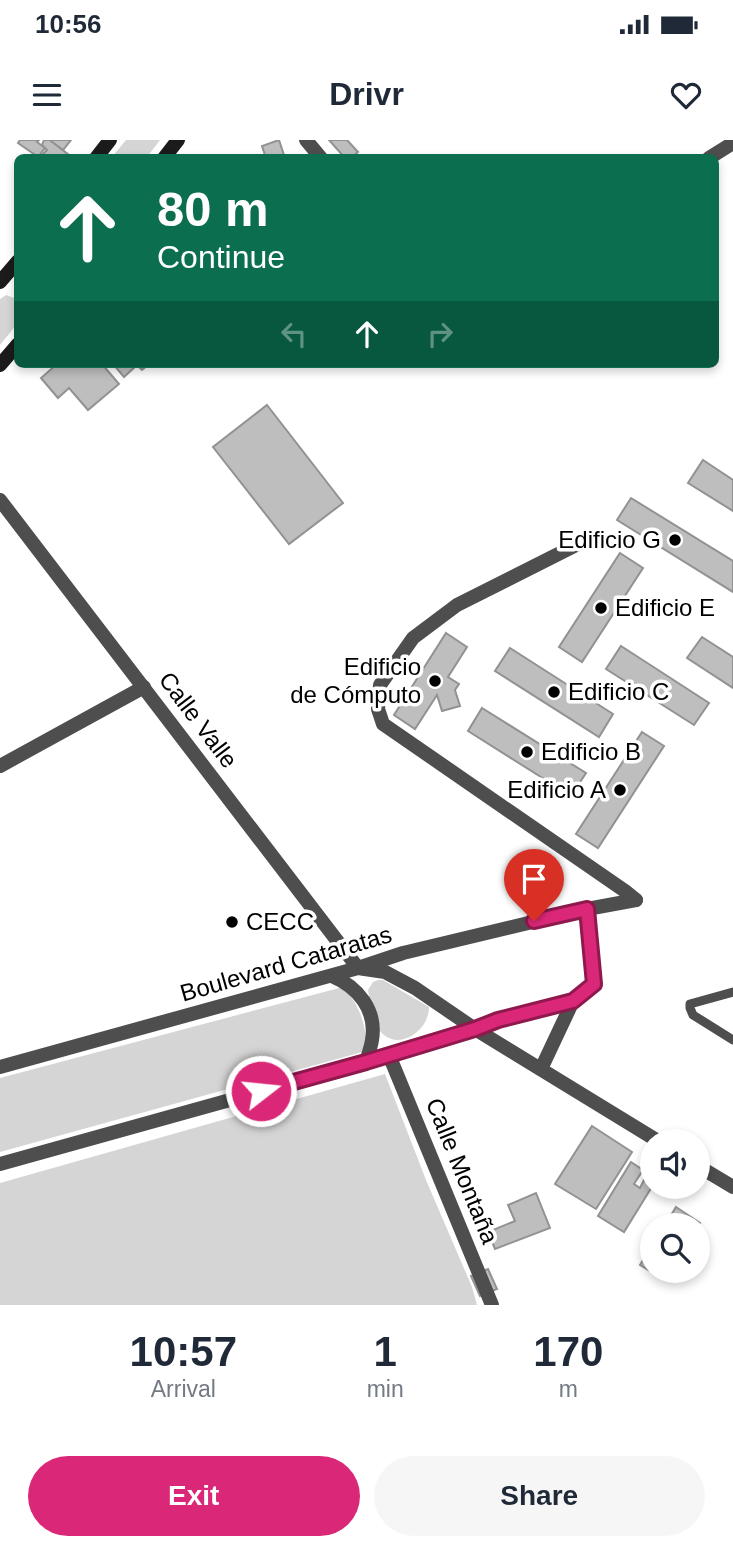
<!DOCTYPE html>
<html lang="en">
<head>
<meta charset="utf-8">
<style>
  body { margin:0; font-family:Helvetica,sans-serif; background:#f6f6f7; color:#1f2937; height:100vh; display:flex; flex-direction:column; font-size:26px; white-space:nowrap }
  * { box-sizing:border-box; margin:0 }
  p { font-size:23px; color:#747a83 }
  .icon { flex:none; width:38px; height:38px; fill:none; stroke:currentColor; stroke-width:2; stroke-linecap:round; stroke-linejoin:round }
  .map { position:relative; height:1165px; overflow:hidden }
  .sheet { display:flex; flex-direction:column; background:#fff; flex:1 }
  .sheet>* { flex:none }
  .top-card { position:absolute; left:14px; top:14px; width:705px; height:214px; border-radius:10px; box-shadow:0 4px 10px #0003; background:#0b6e4f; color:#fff; overflow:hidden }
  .controls { position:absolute; left:640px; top:989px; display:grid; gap:14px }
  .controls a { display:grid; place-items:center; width:70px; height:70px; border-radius:50%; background:#fff; box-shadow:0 4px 10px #0003; font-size:35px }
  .pin { position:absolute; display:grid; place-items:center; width:60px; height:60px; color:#fff; margin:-72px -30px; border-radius:50% 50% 50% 0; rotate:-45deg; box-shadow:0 0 7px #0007 }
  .pin .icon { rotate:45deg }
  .me { position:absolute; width:77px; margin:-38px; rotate:74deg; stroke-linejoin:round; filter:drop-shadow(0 0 5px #0008) }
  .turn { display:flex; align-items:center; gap:24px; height:147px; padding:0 28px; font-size:32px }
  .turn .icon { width:91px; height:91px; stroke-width:2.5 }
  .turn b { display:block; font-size:49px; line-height:60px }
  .lanes { display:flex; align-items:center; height:66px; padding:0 28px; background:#0003; justify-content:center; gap:35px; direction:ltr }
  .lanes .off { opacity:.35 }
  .eta { display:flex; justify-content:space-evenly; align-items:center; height:119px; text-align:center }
  .eta b { font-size:42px; font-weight:800; line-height:49px }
  .cta { display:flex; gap:14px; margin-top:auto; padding:14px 28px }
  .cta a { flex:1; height:80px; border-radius:42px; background:#db2777; color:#fff; font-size:28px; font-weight:800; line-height:80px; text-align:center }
  .cta a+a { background:#f6f6f7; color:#1f2937 }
  .status { display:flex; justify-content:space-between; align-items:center; height:49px; padding:0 35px; background:#fff; direction:ltr }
  .status svg { height:19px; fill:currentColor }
  header { display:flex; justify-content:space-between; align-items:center; height:91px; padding:0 28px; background:#fff; font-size:32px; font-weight:800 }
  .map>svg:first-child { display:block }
  .green { fill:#d5d5d5 }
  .building { fill:#bebebe; stroke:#929292; stroke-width:2 }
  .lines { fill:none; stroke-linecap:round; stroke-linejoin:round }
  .service { stroke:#4e4e4e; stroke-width:9 }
  .minor { stroke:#4e4e4e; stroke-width:14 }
  .tertiary { stroke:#4e4e4e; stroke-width:14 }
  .secondary { stroke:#1b1b1b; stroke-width:14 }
  .route-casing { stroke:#8e194d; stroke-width:18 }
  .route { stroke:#db2777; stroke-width:12 }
  .poi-dot { fill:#000; stroke:#fff; stroke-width:2.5 }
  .labels { text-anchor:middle; stroke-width:7; stroke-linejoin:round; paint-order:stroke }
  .poi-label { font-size:24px; fill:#000; stroke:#fff; text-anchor:start }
  .street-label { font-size:24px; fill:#000; stroke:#fff }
</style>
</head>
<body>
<div class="status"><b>10:56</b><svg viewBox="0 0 49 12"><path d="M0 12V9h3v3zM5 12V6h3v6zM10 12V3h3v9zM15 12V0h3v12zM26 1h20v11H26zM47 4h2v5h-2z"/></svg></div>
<header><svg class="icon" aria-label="menu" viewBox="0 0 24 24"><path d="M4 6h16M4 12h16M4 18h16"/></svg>Drivr<svg class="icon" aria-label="heart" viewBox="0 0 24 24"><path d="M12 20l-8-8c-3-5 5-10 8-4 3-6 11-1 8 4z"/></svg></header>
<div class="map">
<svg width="733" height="1165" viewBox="0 0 733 1165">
  <rect width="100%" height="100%" fill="#fff"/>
  <!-- green -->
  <g class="green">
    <path d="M 126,0 L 160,0 L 147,17 L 112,17 Z"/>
    <path d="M 6,155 L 17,159 L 17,184 L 0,205 L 0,159 Z"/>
    <path d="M 378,840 L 383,840 L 429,867 C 429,893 394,914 378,888 C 372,878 370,861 368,850 L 373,842 Z"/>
    <path d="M 343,847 C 360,866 367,885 366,911 L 0,1012 L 0,938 Z"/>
    <path d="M 385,934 L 426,1040 L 472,1147 L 477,1165 L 0,1165 L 0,1043 Z"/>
  </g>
  <!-- building -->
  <g class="building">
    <path d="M 20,0 L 39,0 L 37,2 L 45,8 L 38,17 L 18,3 Z"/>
    <path d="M 44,0 L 52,0 L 51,1 L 73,18 L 48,18 L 43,14 L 47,10 L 42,5 Z"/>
    <path d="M 52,0 L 71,0 L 63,10 L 51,1 Z"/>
    <path d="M 279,0 L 285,18 L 266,18 L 262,6 Z"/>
    <path d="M 329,0 L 347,0 L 358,12 L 351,18 L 345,18 Z"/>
    <path d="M 57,224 L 102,224 L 119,244 L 88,270 L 69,248 L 58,258 L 41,238 Z"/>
    <path d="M 113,224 L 149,224 L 142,230 L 137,225 L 124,237 Z"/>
    <path d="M 267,265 L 343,363 L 289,404 L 213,307 Z"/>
    <path d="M 703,320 L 733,340 L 733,371 L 688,343 Z"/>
    <path d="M 631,358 L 733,421 L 733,452 L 617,380 Z"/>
    <path d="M 620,413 L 643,428 L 582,522 L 559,507 Z"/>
    <path d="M 446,493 L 467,507 L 448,537 L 459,544 L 455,550 L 460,566 L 442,571 L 437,555 L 415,589 L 394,575 Z"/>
    <path d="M 702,497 L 733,517 L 733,548 L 687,518 Z"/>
    <path d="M 621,506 L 709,563 L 694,585 L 606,529 Z"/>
    <path d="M 510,508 L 613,574 L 599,597 L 495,531 Z"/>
    <path d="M 482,568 L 586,633 L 571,656 L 468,591 Z"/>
    <path d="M 642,592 L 664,606 L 598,708 L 576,694 Z"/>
    <path d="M 592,986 L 632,1012 L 596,1069 L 555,1044 Z"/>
    <path d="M 631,1022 L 643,1030 L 634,1044 L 640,1048 L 644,1040 L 653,1045 L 624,1092 L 598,1076 Z"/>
    <path d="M 536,1053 L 550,1088 L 495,1109 L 488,1092 L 515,1081 L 508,1065 Z"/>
    <path d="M 676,1067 L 700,1083 L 698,1086 L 665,1085 Z"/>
    <path d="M 653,1104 L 653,1130 L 671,1130 L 665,1140 L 640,1125 Z"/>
    <path d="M 488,1129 L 497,1149 L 480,1156 L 471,1136 Z"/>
  </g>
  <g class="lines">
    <!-- service -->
    <path class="service" d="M 733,852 L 690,864 L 690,868 L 693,875 L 733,900"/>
    <!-- minor -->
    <g class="minor">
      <path d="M 306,0 L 321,18"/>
      <path d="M 709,18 L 733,3"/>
      <path d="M 594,396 L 457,465 L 413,498 L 380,545 L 378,569 L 383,584 L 625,751 L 636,760"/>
      <path d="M 0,626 L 144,547"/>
      <path d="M 358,828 L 403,813 L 587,769 L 636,760"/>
      <path d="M 475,889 L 498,880 L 573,861"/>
      <path d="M 389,915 L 492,1165"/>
      <path d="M 541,929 L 573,861 L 594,844 L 587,769"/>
    </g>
    <!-- tertiary -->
    <g class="tertiary">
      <path d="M 0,360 L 358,828"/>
      <path d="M 332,836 C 358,847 377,870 372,900 C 371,907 368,915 366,922"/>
      <path d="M 0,927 L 358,828 L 385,832 L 415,848 L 475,889 L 658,1001"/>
      <path d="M 0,1024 L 366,922 L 475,889"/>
      <path d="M 698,1026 L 733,1047"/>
    </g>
    <!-- secondary -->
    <g class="secondary">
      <path d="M 96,18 L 110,0"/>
      <path d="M 164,18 L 178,0"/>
      <path d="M 0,142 L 18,121"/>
      <path d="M 0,225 L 18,204"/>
    </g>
  </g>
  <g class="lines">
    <defs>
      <path id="route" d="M 261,951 L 366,922 L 475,889 L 498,880 L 573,861 L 594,844 L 587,769 L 534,781"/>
    </defs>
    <!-- route casing -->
    <use href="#route" class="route-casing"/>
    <!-- route -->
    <use href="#route" class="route"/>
  </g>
  <!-- markers -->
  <g class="poi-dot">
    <circle cx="675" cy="400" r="7"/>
    <circle cx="601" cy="468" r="7"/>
    <circle cx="435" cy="541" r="7"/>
    <circle cx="554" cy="552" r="7"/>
    <circle cx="527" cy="612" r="7"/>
    <circle cx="620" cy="650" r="7"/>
    <circle cx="232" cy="782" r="7"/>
  </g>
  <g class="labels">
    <!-- poi labels -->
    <g class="poi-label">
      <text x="661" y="408" text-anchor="end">Edificio G</text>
      <text x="615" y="476">Edificio E</text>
      <text x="421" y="535" text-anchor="end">Edificio<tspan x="421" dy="28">de Cómputo</tspan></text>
      <text x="568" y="560">Edificio C</text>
      <text x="541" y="620">Edificio B</text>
      <text x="606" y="658" text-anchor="end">Edificio A</text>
      <text x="246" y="790">CECC</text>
    </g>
    <!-- street labels -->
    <g class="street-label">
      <text transform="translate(198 580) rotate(53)" y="8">Calle Valle</text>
      <text transform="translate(286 824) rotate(-16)" y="8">Boulevard Cataratas</text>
      <text transform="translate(462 1031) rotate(68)" y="8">Calle Montaña</text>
    </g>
  </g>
</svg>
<div class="controls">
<a><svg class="icon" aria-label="sound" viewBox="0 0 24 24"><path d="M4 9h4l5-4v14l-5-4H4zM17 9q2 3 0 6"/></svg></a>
<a><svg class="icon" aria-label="search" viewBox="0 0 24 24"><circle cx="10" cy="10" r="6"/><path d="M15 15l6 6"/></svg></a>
</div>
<div class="pin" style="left:534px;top:781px;background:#d93025"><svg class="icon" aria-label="arrive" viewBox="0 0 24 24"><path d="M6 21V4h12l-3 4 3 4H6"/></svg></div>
<svg class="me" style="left:261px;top:951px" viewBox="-20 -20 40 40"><circle r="17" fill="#db2777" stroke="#fff" stroke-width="3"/><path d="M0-11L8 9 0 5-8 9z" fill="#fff"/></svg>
<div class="top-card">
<div class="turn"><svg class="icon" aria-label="ahead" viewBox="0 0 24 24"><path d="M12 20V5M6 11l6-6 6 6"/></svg><div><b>80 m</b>Continue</div></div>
<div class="lanes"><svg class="icon off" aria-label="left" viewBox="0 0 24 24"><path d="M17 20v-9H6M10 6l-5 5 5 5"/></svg><svg class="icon" aria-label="ahead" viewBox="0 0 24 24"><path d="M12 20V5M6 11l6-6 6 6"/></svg><svg class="icon off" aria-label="right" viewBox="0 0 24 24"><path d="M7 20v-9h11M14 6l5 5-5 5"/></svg></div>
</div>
</div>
<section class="sheet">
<div class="eta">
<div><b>10:57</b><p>Arrival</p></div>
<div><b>1</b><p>min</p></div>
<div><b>170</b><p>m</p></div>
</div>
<div class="cta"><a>Exit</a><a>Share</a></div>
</section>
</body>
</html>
